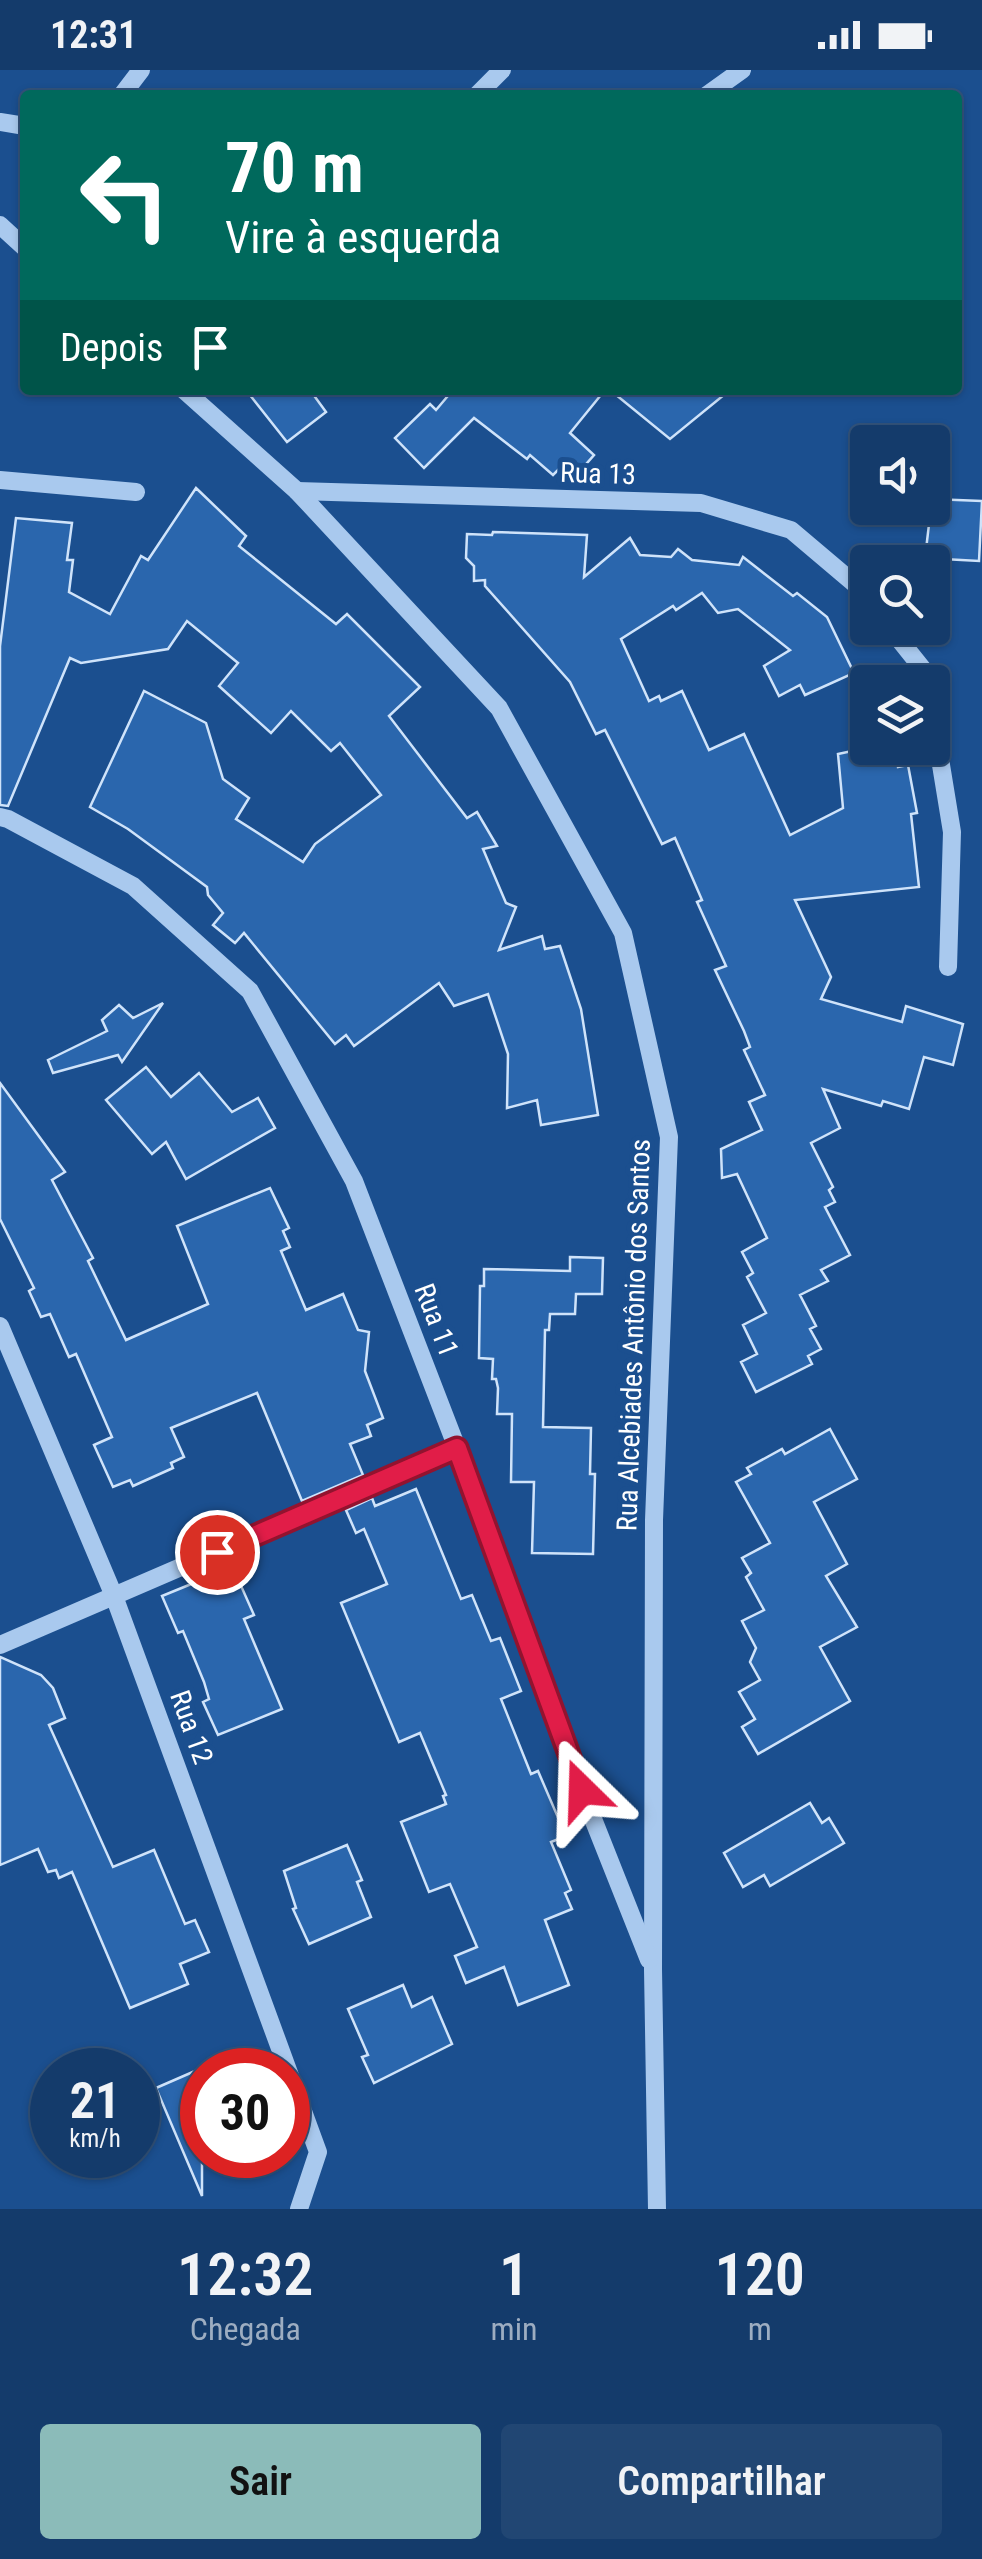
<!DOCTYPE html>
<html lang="pt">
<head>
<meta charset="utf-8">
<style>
  body { margin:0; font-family:"Roboto Condensed",sans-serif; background:#214673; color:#f1f3f6; height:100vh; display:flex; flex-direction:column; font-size:38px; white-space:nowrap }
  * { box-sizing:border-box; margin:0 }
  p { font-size:32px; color:#9dadc1 }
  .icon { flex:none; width:55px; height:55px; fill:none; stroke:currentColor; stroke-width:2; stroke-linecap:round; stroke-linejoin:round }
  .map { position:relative; height:2139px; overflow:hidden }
  .sheet { display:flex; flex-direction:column; background:#143b6b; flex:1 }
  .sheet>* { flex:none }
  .guide { position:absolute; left:20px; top:20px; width:942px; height:305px; border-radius:10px; box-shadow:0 2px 8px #0004,0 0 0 2px #33557e; background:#00695c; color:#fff; overflow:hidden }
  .buttons { position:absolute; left:850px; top:355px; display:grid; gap:20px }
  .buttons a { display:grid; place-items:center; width:100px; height:100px; border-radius:10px; background:#143b6b; box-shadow:0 2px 8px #0004,0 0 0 2px #33557e; font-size:50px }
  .speed { position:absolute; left:30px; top:1978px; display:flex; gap:20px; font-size:50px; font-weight:700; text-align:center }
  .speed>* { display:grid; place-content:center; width:130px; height:130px; border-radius:50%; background:#143b6b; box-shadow:0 2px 8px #0004,0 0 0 2px #33557e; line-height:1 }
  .speed small { font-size:25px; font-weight:400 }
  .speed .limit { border:15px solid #d22; background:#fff; color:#111 }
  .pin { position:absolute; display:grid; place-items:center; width:85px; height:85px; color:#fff; margin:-42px; border:5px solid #fff; border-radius:50%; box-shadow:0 2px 10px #0007 }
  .me { position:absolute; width:110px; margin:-55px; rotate:338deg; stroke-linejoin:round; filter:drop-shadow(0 0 8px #0008) }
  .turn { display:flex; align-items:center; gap:35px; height:210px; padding:0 40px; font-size:45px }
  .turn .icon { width:130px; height:130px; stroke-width:2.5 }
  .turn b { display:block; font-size:70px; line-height:85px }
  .then { display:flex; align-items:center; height:95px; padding:0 40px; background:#0003; gap:20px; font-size:38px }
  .eta { display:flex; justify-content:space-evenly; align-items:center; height:170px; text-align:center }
  .eta b { font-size:60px; font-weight:600; line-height:70px }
  .cta { display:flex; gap:20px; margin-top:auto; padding:20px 40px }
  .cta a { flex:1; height:115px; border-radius:10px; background:#8bbbb9; color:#111; font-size:40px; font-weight:600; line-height:115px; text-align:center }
  .cta a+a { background:#214673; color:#f1f3f6 }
  .status { display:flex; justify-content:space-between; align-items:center; height:70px; padding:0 50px; background:#143b6b; direction:ltr }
  .status svg { height:28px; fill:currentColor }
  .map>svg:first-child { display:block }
  .building { fill:#2a66ad; stroke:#cfe3fa; stroke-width:2.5 }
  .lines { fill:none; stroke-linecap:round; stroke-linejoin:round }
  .minor { stroke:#a9c9ee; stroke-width:18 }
  .route-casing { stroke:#92132f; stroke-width:25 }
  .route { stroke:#e11d48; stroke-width:18 }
  .labels { text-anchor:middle; stroke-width:10; stroke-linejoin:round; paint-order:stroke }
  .street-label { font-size:28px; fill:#fff; stroke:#1b4f8f }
</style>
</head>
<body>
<div class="status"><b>12:31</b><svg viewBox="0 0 49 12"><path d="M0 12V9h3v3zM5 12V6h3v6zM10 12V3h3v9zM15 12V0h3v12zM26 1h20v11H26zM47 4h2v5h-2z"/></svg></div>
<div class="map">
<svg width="982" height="2139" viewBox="0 0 982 2139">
  <rect width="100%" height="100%" fill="#1b4f8f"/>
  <!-- building -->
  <g class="building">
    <path d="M 246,320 L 310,320 L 326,342 L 287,372 Z"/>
    <path d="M 438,320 L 605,320 L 570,363 L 594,385 L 572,410 L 559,399 L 553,405 L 530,385 L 527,389 L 474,348 L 424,398 L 395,368 L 430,334 L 436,340 L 447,327 Z"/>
    <path d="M 610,320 L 730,320 L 670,369 Z"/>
    <path d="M 196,418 L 246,466 L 239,476 L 336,554 L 347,544 L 420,617 L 389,646 L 467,748 L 477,742 L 497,776 L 483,779 L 506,833 L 516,837 L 499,880 L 542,866 L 545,879 L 560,876 L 581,939 L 598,1045 L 541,1055 L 537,1030 L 507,1038 L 508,984 L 488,924 L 454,936 L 439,913 L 354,976 L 346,965 L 335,974 L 244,863 L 235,873 L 213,855 L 223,843 L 208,825 L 207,817 L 128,759 L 90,737 L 144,621 L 206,653 L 223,709 L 249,728 L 236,749 L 303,792 L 315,774 L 381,725 L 340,673 L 331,681 L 291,641 L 271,663 L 219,616 L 238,593 L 187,551 L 168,579 L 81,593 L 70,588 L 8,736 L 0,735 L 0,576 L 16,448 L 72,453 L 67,490 L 73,490 L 69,522 L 110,544 L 141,486 L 148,490 Z"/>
    <path d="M 932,429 L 982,431 L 979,491 L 925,488 Z"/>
    <path d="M 493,462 L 587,465 L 584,507 L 630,468 L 640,485 L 671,487 L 678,479 L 692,490 L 739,495 L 743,487 L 793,526 L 797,523 L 827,547 L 854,603 L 805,625 L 800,615 L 779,626 L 764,596 L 790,580 L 738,539 L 718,543 L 702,523 L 676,540 L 673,536 L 621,569 L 649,631 L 659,626 L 661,631 L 682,621 L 709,680 L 744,664 L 790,765 L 843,738 L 838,684 L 866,678 L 895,678 L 898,697 L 908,695 L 917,743 L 911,744 L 919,817 L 795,830 L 831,907 L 821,929 L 902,952 L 906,936 L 963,954 L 953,995 L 924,987 L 909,1039 L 883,1031 L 881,1036 L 823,1019 L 840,1058 L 811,1073 L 833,1117 L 829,1120 L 835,1132 L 825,1137 L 850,1185 L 821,1200 L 828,1211 L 800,1225 L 816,1256 L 810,1259 L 821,1279 L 808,1286 L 812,1294 L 756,1322 L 741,1292 L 757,1284 L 743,1255 L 766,1243 L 747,1207 L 753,1203 L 742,1182 L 767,1168 L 737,1104 L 722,1108 L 721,1079 L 762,1060 L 749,1032 L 765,1025 L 744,980 L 750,977 L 744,961 L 715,900 L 726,896 L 697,832 L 702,830 L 675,768 L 662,774 L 605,660 L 596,664 L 570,612 L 485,516 L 485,510 L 474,511 L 474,496 L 466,488 L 467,464 L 492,465 Z"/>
    <path d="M 163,933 L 122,992 L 118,985 L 53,1003 L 48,990 L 107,961 L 102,950 L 119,935 L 133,948 Z"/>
    <path d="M 146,997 L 171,1027 L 199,1003 L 232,1042 L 258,1028 L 275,1058 L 186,1109 L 166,1072 L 152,1084 L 106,1030 Z"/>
    <path d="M 0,1013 L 65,1102 L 52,1110 L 93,1188 L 88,1191 L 126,1270 L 208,1234 L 177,1156 L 270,1118 L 289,1158 L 283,1161 L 290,1177 L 281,1181 L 306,1240 L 343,1224 L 358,1260 L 369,1262 L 365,1301 L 383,1348 L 367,1355 L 371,1366 L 350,1374 L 363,1405 L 302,1431 L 257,1323 L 171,1358 L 184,1387 L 171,1393 L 173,1398 L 133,1416 L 130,1410 L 113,1417 L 94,1375 L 112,1367 L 76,1284 L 69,1287 L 50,1244 L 41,1247 L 29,1221 L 34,1218 L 0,1149 Z"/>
    <path d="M 570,1187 L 603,1188 L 602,1224 L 576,1224 L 575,1244 L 550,1244 L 549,1260 L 545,1260 L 543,1357 L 591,1358 L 590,1404 L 595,1404 L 593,1484 L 532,1483 L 534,1412 L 511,1412 L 512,1344 L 497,1344 L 498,1318 L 496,1309 L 492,1309 L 493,1289 L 479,1288 L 480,1216 L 484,1216 L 484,1199 L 570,1201 Z"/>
    <path d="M 830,1359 L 857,1409 L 814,1432 L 847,1494 L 826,1506 L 857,1557 L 820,1577 L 850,1631 L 758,1684 L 742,1657 L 755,1649 L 739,1622 L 760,1610 L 750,1592 L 756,1578 L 742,1551 L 764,1540 L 746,1507 L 751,1503 L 742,1488 L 770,1473 L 736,1412 L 751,1404 L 747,1398 L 782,1379 L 785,1384 Z"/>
    <path d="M 416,1419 L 461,1529 L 472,1525 L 491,1571 L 500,1568 L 521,1621 L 501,1629 L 531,1704 L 538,1701 L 566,1766 L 551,1772 L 571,1820 L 565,1823 L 572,1839 L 545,1850 L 569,1915 L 518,1935 L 504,1897 L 466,1913 L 455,1886 L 477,1877 L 450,1814 L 429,1822 L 401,1752 L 446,1734 L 443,1726 L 446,1725 L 420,1663 L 399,1672 L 341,1533 L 387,1514 L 364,1459 L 356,1463 L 346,1440 L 372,1428 L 375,1436 Z"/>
    <path d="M 228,1499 L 233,1511 L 238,1509 L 254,1545 L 244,1549 L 282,1639 L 218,1665 L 203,1632 L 209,1629 L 204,1612 L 183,1561 L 178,1563 L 162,1526 Z"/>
    <path d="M 0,1587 L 41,1605 L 53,1618 L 65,1648 L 49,1655 L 113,1797 L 154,1780 L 185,1854 L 195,1850 L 209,1882 L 180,1894 L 188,1914 L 130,1938 L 72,1802 L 59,1808 L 56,1800 L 48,1802 L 38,1779 L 0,1795 Z"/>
    <path d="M 810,1733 L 822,1753 L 829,1748 L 844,1773 L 770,1816 L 764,1805 L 743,1817 L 724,1783 Z"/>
    <path d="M 347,1775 L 362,1810 L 357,1812 L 371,1847 L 309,1874 L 293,1839 L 296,1838 L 284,1801 Z"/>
    <path d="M 403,1915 L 412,1937 L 432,1927 L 452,1974 L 374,2013 L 362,1987 L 368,1985 L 348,1939 Z"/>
    <path d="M 202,1998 L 202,2126 L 156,2018 Z"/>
  </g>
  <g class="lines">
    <!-- minor -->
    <g class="minor">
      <path d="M 122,25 L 141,0"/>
      <path d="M 477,25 L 502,0"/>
      <path d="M 707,25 L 742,0"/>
      <path d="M 0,52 L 25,56"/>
      <path d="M 0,155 L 25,178"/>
      <path d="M 184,320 L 297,421 L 499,638 L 623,863 L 669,1067 L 654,1450 L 653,1899 L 657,2139"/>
      <path d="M 0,410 L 136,422"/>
      <path d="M 297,421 L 701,433 L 791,460 L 856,515 L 868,530"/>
      <path d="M 890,558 L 926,603 L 928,612"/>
      <path d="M 932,640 L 952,762 L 948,897"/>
      <path d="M 0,747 L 8,749 L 133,816 L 250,921 L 354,1111 L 457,1378 L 553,1648 L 649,1890"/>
      <path d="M 0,1256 L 114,1526 L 318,2082 L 299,2139"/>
      <path d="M 0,1575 L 457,1378"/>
    </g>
  </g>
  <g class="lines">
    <defs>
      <path id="route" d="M 217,1482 L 457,1378 L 582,1720"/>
    </defs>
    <!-- route casing -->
    <use href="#route" class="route-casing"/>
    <!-- route -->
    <use href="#route" class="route"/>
  </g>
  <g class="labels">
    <!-- street labels -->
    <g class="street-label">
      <text transform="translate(598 403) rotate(2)" y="10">Rua 13</text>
      <text transform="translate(437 1250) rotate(69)" y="10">Rua 11</text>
      <text transform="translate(633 1265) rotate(-88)" y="10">Rua Alcebiades Antônio dos Santos</text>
      <text transform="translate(192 1657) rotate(70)" y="10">Rua 12</text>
    </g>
  </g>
</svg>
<div class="buttons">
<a><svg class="icon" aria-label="sound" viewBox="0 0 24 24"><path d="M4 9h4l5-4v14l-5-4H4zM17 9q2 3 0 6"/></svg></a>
<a><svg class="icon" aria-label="search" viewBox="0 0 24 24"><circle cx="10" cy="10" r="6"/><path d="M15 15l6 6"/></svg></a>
<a><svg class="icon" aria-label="layers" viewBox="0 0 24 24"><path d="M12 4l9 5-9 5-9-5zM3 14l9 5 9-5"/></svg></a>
</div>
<div class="speed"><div>21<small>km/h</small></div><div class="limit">30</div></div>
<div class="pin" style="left:217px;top:1482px;background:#d93025"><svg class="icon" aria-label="arrive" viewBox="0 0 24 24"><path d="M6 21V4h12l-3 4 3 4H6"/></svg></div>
<svg class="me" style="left:582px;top:1720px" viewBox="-20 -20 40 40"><path d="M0-17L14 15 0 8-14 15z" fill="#e11d48" stroke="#fff" stroke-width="4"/></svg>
<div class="guide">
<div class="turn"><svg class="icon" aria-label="left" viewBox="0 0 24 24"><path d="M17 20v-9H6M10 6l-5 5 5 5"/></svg><div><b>70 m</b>Vire à esquerda</div></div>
<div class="then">Depois<svg class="icon" aria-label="arrive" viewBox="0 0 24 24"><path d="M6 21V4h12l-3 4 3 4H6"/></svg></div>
</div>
</div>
<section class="sheet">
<div class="eta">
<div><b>12:32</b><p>Chegada</p></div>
<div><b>1</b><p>min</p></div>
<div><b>120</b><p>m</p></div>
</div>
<div class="cta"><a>Sair</a><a>Compartilhar</a></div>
</section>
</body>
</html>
